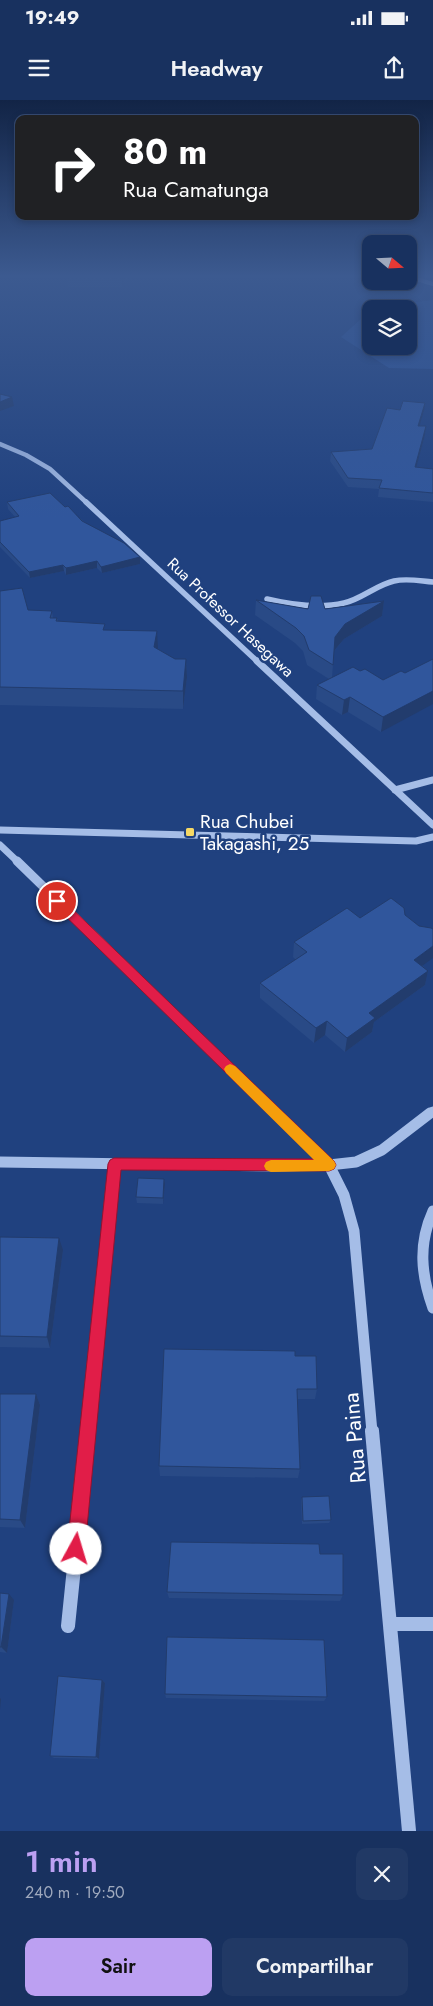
<!DOCTYPE html>
<html lang="pt">
<head>
<meta charset="utf-8">
<style>
  body { margin:0; font-family:Jost,sans-serif; background:#213965; color:#f1f3f6; height:100vh; display:flex; flex-direction:column; font-size:19px; white-space:nowrap }
  * { box-sizing:border-box; margin:0 }
  p { font-size:16px; color:#9fa9bd }
  .icon { flex:none; width:28px; height:28px; fill:none; stroke:currentColor; stroke-width:2; stroke-linecap:round; stroke-linejoin:round }
  .map { position:relative; height:1731px; overflow:hidden }
  .drawer { display:flex; flex-direction:column; background:#18315f; flex:1 }
  .drawer>* { flex:none }
  .banner { position:absolute; left:15px; top:15px; width:404px; height:105px; border-radius:10px; box-shadow:0 2px 8px #0003,0 0 0 1px #364c74; background:#202124; color:#fff; overflow:hidden }
  .needle { width:32px; rotate:109deg }
  .controls { position:absolute; left:362px; top:135px; display:grid; gap:10px }
  .controls a { display:grid; place-items:center; width:55px; height:55px; border-radius:10px; background:#18315f; box-shadow:0 2px 8px #0003,0 0 0 1px #364c74; font-size:25px }
  .pin { position:absolute; display:grid; place-items:center; width:42px; height:42px; color:#fff; margin:-21px; border:2px solid #fff; border-radius:50%; box-shadow:0 1px 5px #0007 }
  .me { position:absolute; width:55px; margin:-28px; rotate:6deg; stroke-linejoin:round; filter:drop-shadow(0 0 4px #0008) }
  .turn { display:flex; align-items:center; gap:18px; height:105px; padding:0 25px; font-size:22px }
  .turn .icon { width:65px; height:65px; stroke-width:2.5 }
  .turn b { display:block; font-size:35px; line-height:42px }
  .round { display:grid; place-items:center; flex:none; width:52px; height:52px; border-radius:10px; background:#213965 }
  .summary { display:flex; align-items:center; justify-content:space-between; height:85px; padding:0 25px }
  h1 { font-size:30px; font-weight:600; line-height:38px; color:#bca0f2 }
  .cta { display:flex; gap:10px; margin-top:auto; padding:10px 25px }
  .cta a { flex:1; height:58px; border-radius:10px; background:#bca0f2; color:#111; font-size:20px; font-weight:600; line-height:58px; text-align:center }
  .cta a+a { background:#213965; color:#f1f3f6 }
  .status { display:flex; justify-content:space-between; align-items:center; height:35px; padding:0 25px; background:#18315f; direction:ltr }
  .status svg { height:14px; fill:currentColor }
  header { display:flex; justify-content:space-between; align-items:center; height:65px; padding:0 25px; background:#18315f; font-size:22px; font-weight:600 }
  .map>svg:first-child { display:block }
  .green { fill:#2a5197 }
  .lines { fill:none; stroke-linecap:round; stroke-linejoin:round }
  .minor-far6 { stroke:#a5bde7; stroke-width:4 }
  .minor-far5 { stroke:#a5bde7; stroke-width:4.5 }
  .minor-far4 { stroke:#a5bde7; stroke-width:5.5 }
  .minor-far3 { stroke:#a5bde7; stroke-width:7 }
  .minor-far2 { stroke:#a5bde7; stroke-width:9 }
  .minor-far1 { stroke:#a5bde7; stroke-width:11 }
  .minor { stroke:#a5bde7; stroke-width:14 }
  .wall { fill:#294a86 }
  .shaded-wall { fill:#223c6d }
  .building { fill:#30569c; stroke:#223c6d }
  .route { fill:#e11d48; stroke:#92132f }
  .slow { fill:#f59e0b }
  .poi-dot { fill:#f5d865; stroke:#20417f; stroke-width:2 }
  .labels { text-anchor:middle; stroke-width:5; stroke-linejoin:round; paint-order:stroke }
  .far-street-label { font-size:16px; fill:#fff; stroke:#20417f }
  .poi-label { font-size:19px; fill:#fff; stroke:#20417f; text-anchor:start }
  .near-street-label { font-size:22px; fill:#fff; stroke:#20417f }
</style>
</head>
<body>
<div class="status"><b>19:49</b><svg viewBox="0 0 49 12"><path d="M0 12V9h3v3zM5 12V6h3v6zM10 12V3h3v9zM15 12V0h3v12zM26 1h20v11H26zM47 4h2v5h-2z"/></svg></div>
<header><svg class="icon" aria-label="menu" viewBox="0 0 24 24"><path d="M4 6h16M4 12h16M4 18h16"/></svg>Headway<svg class="icon" aria-label="share" viewBox="0 0 24 24"><path d="M12 15V3M7 8l5-5 5 5M5 13v7h14v-7"/></svg></header>
<div class="map">
<svg width="433" height="1731" viewBox="0 0 433 1731">
  <rect width="100%" height="100%" fill="#20417f"/>
  <!-- green -->
  <path class="green" d="M 433,200 L 433,269 L 389,268 L 341,237 L 371,210 L 371,246 L 409,246 L 409,209 L 373,209 L 375,207 Z"/>
  <g class="lines">
    <!-- minor-far6 -->
    <path class="minor-far6" d="M 410,177 L 433,184"/>
    <!-- minor-far5 -->
    <path class="minor-far5" d="M 0,344 L 26,355 L 50,369 L 87,403"/>
    <!-- minor-far4 -->
    <g class="minor-far4">
      <path d="M 86,402 L 258,562"/>
      <path d="M 267,499 C 292,505 319,509 344,503 C 362,499 376,485 394,481 C 407,478 420,481 433,482"/>
    </g>
    <!-- minor-far3 -->
    <g class="minor-far3">
      <path d="M 257,561 L 433,725"/>
      <path d="M 395,690 L 433,680"/>
      <path d="M 0,730 L 416,741 L 433,737"/>
      <path d="M 0,745 L 18,762"/>
    </g>
    <!-- minor-far2 -->
    <g class="minor-far2">
      <path d="M 17,761 L 277,1014"/>
      <path d="M 428,1014 L 433,1011"/>
    </g>
    <!-- minor-far1 -->
    <g class="minor-far1">
      <path d="M 276,1013 L 329,1065"/>
      <path d="M 0,1062 L 274,1066 L 329,1065"/>
      <path d="M 433,1111 C 418,1144 421,1175 433,1208"/>
      <path d="M 88,1332 L 115,1064"/>
      <path d="M 372,1332 L 354,1131 L 344,1095 L 329,1065 L 356,1062 L 382,1050 L 430,1013"/>
    </g>
    <!-- minor -->
    <g class="minor">
      <path d="M 372,1331 L 409,1731"/>
      <path d="M 391,1524 L 433,1524"/>
      <path d="M 68,1526 L 88,1331"/>
    </g>
  </g>
  <!-- wall -->
  <g class="wall">
    <path d="M 67,177 L 133,177 L 133,180 L 125,180 L 122,187 L 68,187 Z"/>
    <path d="M 424,311 L 419,326 L 426,326 L 425,335 L 416,368 L 433,369 L 433,402 L 378,397 L 379,389 L 348,387 L 330,361 L 331,352 L 372,349 Z"/>
    <path d="M 7,402 L 65,407 L 140,464 L 102,473 L 97,468 L 71,474 L 66,475 L 64,471 L 30,478 L 0,447 L 0,421 L 15,417 L 8,409 Z"/>
    <path d="M 0,491 L 28,510 L 52,511 L 53,518 L 57,518 L 58,521 L 105,530 L 158,549 L 175,559 L 186,559 L 187,577 L 183,609 L 0,605 Z"/>
    <path d="M 256,500 L 308,509 L 325,509 L 384,501 L 382,516 L 344,539 L 334,551 L 332,578 L 360,571 L 383,580 L 401,571 L 381,632 L 348,612 L 342,615 L 316,599 L 317,585 L 329,579 L 307,565 L 303,551 L 295,543 L 255,515 Z"/>
    <path d="M 405,815 L 419,826 L 423,866 L 428,871 L 425,885 L 374,922 L 372,932 L 345,952 L 325,935 L 314,943 L 260,898 L 260,883 L 296,860 L 293,857 L 294,842 L 360,818 Z"/>
    <path d="M 164,1079 L 165,1084 L 163,1104 L 137,1103 L 136,1097 Z"/>
    <path d="M 0,1137 L 63,1150 L 50,1248 L 0,1247 Z"/>
    <path d="M 295,1256 L 317,1289 L 315,1299 L 297,1299 L 300,1369 L 298,1378 L 160,1376 L 159,1366 Z"/>
    <path d="M 0,1294 L 36,1294 L 40,1305 L 25,1428 L 0,1427 Z"/>
    <path d="M 302,1397 L 331,1420 L 329,1423 L 302,1424 L 301,1400 Z"/>
    <path d="M 320,1454 L 343,1495 L 340,1501 L 169,1498 L 167,1492 Z"/>
    <path d="M 0,1493 L 14,1500 L 7,1553 L 0,1552 Z"/>
    <path d="M 102,1580 L 105,1583 L 99,1659 L 54,1658 L 50,1656 Z"/>
    <path d="M 165,1594 L 327,1597 L 324,1601 L 166,1598 Z"/>
  </g>
  <!-- shaded-wall -->
  <g class="shaded-wall">
    <path d="M 122,177 L 124,177 L 125,180 L 122,187 Z"/>
    <path d="M 12,297 L 14,306 L 0,311 L 0,302 Z"/>
    <path d="M 425,303 L 424,311 L 417,334 L 418,326 Z"/>
    <path d="M 426,326 L 425,335 L 414,376 L 415,367 Z"/>
    <path d="M 140,457 L 140,464 L 102,473 L 101,467 Z"/>
    <path d="M 97,461 L 97,468 L 66,475 L 66,468 Z"/>
    <path d="M 63,465 L 64,471 L 30,478 L 29,472 Z"/>
    <path d="M 384,501 L 382,516 L 344,539 L 333,552 L 335,537 L 345,524 Z"/>
    <path d="M 157,531 L 158,548 L 155,565 L 154,547 Z"/>
    <path d="M 186,559 L 187,577 L 183,609 L 183,591 Z"/>
    <path d="M 433,591 L 433,604 L 381,632 L 383,617 Z"/>
    <path d="M 350,597 L 348,612 L 342,615 L 344,600 Z"/>
    <path d="M 433,846 L 433,858 L 411,874 L 414,860 Z"/>
    <path d="M 428,871 L 425,885 L 374,922 L 372,932 L 345,952 L 347,938 L 369,913 Z"/>
    <path d="M 327,921 L 325,935 L 314,943 L 316,928 Z"/>
    <path d="M 164,1079 L 165,1084 L 163,1104 L 163,1098 Z"/>
    <path d="M 59,1138 L 63,1150 L 50,1248 L 47,1237 Z"/>
    <path d="M 36,1294 L 40,1305 L 25,1428 L 20,1420 Z"/>
    <path d="M 9,1494 L 14,1500 L 7,1553 L 1,1547 Z"/>
    <path d="M 102,1580 L 105,1583 L 99,1659 L 96,1657 Z"/>
    <path d="M 0,1598 L 1,1599 L 0,1610 Z"/>
  </g>
  <!-- building -->
  <g class="building">
    <path d="M 67,177 L 122,177 L 121,178 Z"/>
    <path d="M 0,294 L 12,297 L 0,302 Z"/>
    <path d="M 403,301 L 425,303 L 418,326 L 426,326 L 415,367 L 433,369 L 433,393 L 379,388 L 382,380 L 348,378 L 331,352 L 372,349 L 387,308 L 400,310 Z"/>
    <path d="M 50,393 L 65,407 L 68,406 L 82,421 L 124,443 L 140,457 L 101,467 L 97,461 L 71,467 L 66,468 L 63,465 L 29,472 L 0,442 L 0,421 L 19,416 L 7,402 Z"/>
    <path d="M 22,488 L 28,510 L 52,511 L 50,518 L 57,518 L 56,521 L 105,524 L 103,530 L 157,531 L 154,547 L 175,559 L 186,559 L 183,591 L 0,587 L 0,491 Z"/>
    <path d="M 311,496 L 321,496 L 325,509 L 384,501 L 345,524 L 335,537 L 333,565 L 309,550 L 304,536 L 296,528 L 256,500 L 308,509 Z"/>
    <path d="M 433,559 L 433,591 L 383,617 L 350,597 L 344,600 L 317,585 L 353,567 L 360,571 L 365,569 L 383,580 L 401,571 L 405,573 Z"/>
    <path d="M 391,798 L 404,808 L 405,815 L 419,826 L 431,828 L 433,829 L 433,846 L 414,860 L 428,871 L 369,913 L 375,918 L 347,938 L 327,921 L 316,928 L 260,883 L 307,852 L 294,842 L 347,808 L 360,818 Z"/>
    <path d="M 138,1078 L 164,1079 L 163,1098 L 136,1097 Z"/>
    <path d="M 0,1137 L 59,1138 L 47,1237 L 0,1236 Z"/>
    <path d="M 164,1249 L 295,1251 L 295,1256 L 316,1256 L 317,1289 L 297,1289 L 300,1369 L 159,1366 Z"/>
    <path d="M 0,1294 L 36,1294 L 20,1420 L 0,1419 Z"/>
    <path d="M 329,1396 L 331,1420 L 303,1421 L 302,1397 Z"/>
    <path d="M 171,1442 L 319,1444 L 320,1454 L 343,1454 L 343,1495 L 167,1492 Z"/>
    <path d="M 0,1493 L 9,1494 L 1,1547 L 0,1547 Z"/>
    <path d="M 167,1537 L 324,1540 L 327,1597 L 165,1594 Z"/>
    <path d="M 58,1576 L 102,1580 L 96,1657 L 50,1656 Z"/>
  </g>
  <!-- sky -->
  <linearGradient id="sky" x2="0" y2="1"><stop stop-color="#122446"/><stop offset="0.42" stop-color="#3c5a90"/><stop offset="1" stop-color="#3c5a90" stop-opacity="0"/></linearGradient>
  <rect width="433" height="419" fill="url(#sky)"/>
  <!-- route -->
  <path class="route" d="M 57,797 L 61,798 L 334,1061 L 336,1065 L 334,1069 L 329,1071 L 121,1070 L 85,1449 L 82,1456 L 76,1458 L 70,1456 L 67,1449 L 108,1064 L 110,1060 L 114,1058 L 314,1059 L 53,804 L 52,801 Z"/>
  <!-- slow -->
  <path class="slow" d="M 230,964 L 235,966 L 334,1061 L 336,1065 L 334,1069 L 329,1071 L 271,1072 L 266,1070 L 264,1066 L 266,1062 L 271,1060 L 314,1060 L 226,973 L 224,969 L 226,966 Z"/>
  <!-- markers -->
  <rect class="poi-dot" x="185" y="727" width="10" height="10" rx="2.5"/>
  <g class="labels">
    <!-- far-street labels -->
    <g class="far-street-label">
      <text transform="translate(231 517) rotate(43)" y="6">Rua Professor Hasegawa</text>
    </g>
    <!-- poi labels -->
    <g class="poi-label">
      <text x="200" y="728">Rua Chubei<tspan x="200" dy="22">Takagashi, 25</tspan></text>
    </g>
    <!-- near-street labels -->
    <g class="near-street-label">
      <text transform="translate(354 1338) rotate(-95)" y="8">Rua Paina</text>
    </g>
  </g>
</svg>
<div class="controls">
<a><svg class="needle" viewBox="-14 -14 28 28"><path d="M0-13l5 13h-10z" fill="#e53935"/><path d="M0 13l5-13h-10z" fill="#9fa9bd"/></svg></a>
<a><svg class="icon" aria-label="layers" viewBox="0 0 24 24"><path d="M12 4l9 5-9 5-9-5zM3 14l9 5 9-5"/></svg></a>
</div>
<div class="pin" style="left:57px;top:801px;background:#d93025"><svg class="icon" aria-label="arrive" viewBox="0 0 24 24"><path d="M6 21V4h12l-3 4 3 4H6"/></svg></div>
<svg class="me" style="left:76px;top:1449px" viewBox="-20 -20 40 40"><circle r="19" fill="#fff"/><path d="M0-13L10 11 0 6-10 11z" fill="#e11d48"/></svg>
<div class="banner">
<div class="turn"><svg class="icon" aria-label="right" viewBox="0 0 24 24"><path d="M7 20v-9h11M14 6l5 5-5 5"/></svg><div><b>80 m</b>Rua Camatunga</div></div>
</div>
</div>
<section class="drawer">
<div class="summary"><div><h1>1 min</h1><p>240 m · 19:50</p></div><a class="round"><svg class="icon" aria-label="close" viewBox="0 0 24 24"><path d="M6 6l12 12M18 6L6 18"/></svg></a></div>
<div class="cta"><a>Sair</a><a>Compartilhar</a></div>
</section>
</body>
</html>
